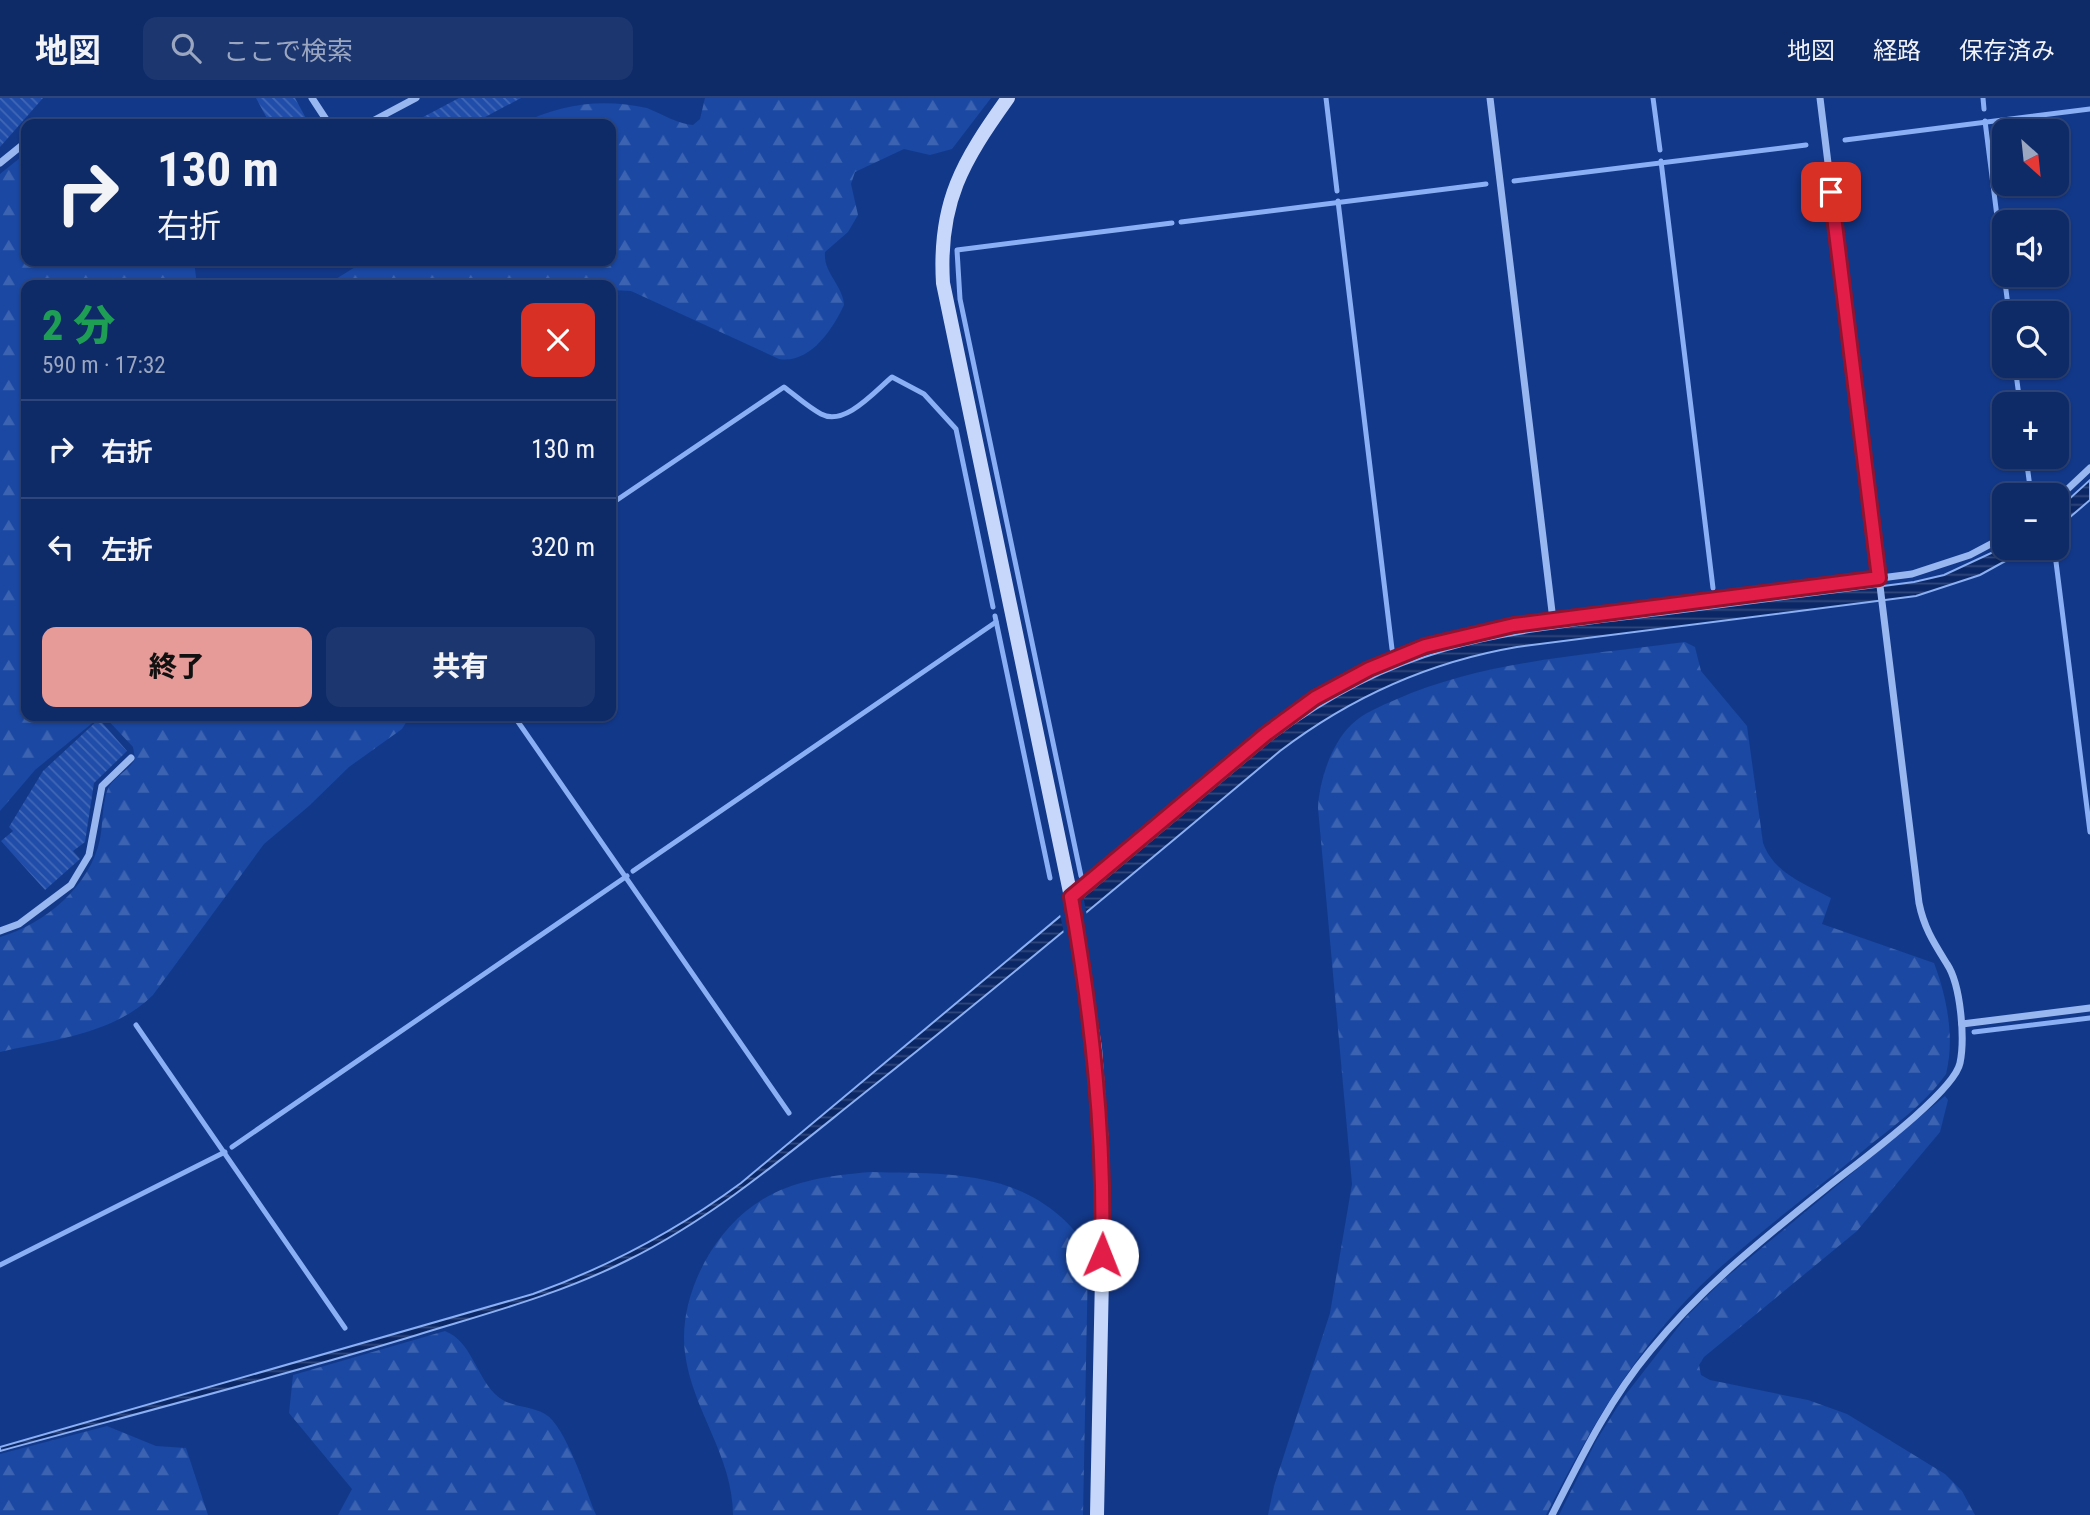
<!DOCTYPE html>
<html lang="ja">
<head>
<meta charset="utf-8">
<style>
  body { margin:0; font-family:"Roboto Condensed","Noto Sans JP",sans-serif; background:#1c3670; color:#f1f3f6; height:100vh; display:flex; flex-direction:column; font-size:26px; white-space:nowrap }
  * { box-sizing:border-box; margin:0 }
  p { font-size:23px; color:#9ba7c0 }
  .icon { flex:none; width:38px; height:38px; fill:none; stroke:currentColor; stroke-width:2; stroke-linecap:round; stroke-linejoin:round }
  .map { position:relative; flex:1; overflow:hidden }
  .panel { position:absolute; left:21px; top:182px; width:595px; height:441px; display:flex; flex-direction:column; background:#0e2a67; border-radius:14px; box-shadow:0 2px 5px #0004,0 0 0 2px #2e467b }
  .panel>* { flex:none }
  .banner { position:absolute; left:21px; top:21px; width:595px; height:147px; border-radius:14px; box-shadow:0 2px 5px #0004,0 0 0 2px #2e467b; background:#0e2a67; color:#f1f3f6; overflow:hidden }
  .needle { width:46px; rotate:153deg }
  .fabs { position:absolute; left:1992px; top:21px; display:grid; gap:14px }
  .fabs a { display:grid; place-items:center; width:77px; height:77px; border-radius:14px; background:#0e2a67; box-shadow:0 2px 5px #0004,0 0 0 2px #2e467b; font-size:35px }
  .pin { position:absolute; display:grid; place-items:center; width:60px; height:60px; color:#fff; margin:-30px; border-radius:14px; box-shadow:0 4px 10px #0006 }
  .me { position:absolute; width:77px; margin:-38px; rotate:1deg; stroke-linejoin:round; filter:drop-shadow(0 0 5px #0008) }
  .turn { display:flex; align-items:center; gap:24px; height:147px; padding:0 21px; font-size:32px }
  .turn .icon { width:91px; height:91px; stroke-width:2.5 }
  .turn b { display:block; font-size:49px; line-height:60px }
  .round { display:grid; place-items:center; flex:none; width:74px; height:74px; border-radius:14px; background:#1c3670 }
  .overview { display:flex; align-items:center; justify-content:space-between; height:119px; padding:0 21px }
  h1 { font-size:42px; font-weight:800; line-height:52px; color:#1e9e55 }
  .action { display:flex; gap:14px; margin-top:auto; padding:14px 21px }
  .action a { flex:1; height:80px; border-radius:14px; background:#e69b98; color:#111; font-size:28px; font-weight:800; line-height:80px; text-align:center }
  .action a+a { background:#1c3670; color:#f1f3f6 }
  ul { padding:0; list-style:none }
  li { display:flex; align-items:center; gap:21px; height:98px; padding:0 21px; border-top:2px solid #2e467b }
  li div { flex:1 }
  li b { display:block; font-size:26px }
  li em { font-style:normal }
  header { display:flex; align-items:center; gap:42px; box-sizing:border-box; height:98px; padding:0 35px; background:#0e2a67; border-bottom:2px solid #2e467b }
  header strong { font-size:33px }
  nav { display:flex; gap:38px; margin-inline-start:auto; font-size:24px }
  .search { width:490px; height:63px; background:#1c3670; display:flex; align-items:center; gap:18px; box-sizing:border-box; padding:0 24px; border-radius:14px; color:#9ba7c0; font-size:26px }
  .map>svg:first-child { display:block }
  .forest { fill:url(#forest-firs) }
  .water { fill:url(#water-rules); stroke:#8aaff4; stroke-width:2 }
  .pier { fill:#123889 }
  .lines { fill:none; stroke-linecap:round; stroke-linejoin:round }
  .stream { stroke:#8aaff4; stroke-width:5 }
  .building { fill:url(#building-back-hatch) }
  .street { stroke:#98b6f0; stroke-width:7 }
  .secondary { stroke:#c6d7fb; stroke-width:14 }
  .route-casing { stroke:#92132f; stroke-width:18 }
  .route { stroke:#e11d48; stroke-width:12 }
</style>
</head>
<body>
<header>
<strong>地図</strong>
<div class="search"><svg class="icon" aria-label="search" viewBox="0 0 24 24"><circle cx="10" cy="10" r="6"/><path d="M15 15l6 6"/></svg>ここで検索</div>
<nav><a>地図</a><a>経路</a><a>保存済み</a></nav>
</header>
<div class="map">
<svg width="2090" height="1417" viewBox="0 0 2090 1417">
  <defs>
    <pattern id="forest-firs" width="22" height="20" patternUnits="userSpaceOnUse" patternTransform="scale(1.75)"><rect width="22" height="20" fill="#1a48a3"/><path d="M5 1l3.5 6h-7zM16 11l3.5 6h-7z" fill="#3c63b1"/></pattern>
    <pattern id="water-rules" width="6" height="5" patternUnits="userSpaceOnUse" patternTransform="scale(1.75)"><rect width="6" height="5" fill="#0b2765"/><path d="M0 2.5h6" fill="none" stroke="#30477c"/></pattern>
    <pattern id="building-back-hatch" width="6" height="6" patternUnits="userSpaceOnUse" patternTransform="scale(1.75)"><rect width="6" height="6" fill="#204da9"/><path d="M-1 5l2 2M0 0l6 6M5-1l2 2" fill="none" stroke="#4168b6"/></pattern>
  </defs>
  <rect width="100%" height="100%" fill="#123889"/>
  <!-- forest -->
  <g class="forest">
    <path d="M 705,0 L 991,0 L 952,51 L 930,57 L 904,51 L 855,74 L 851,86 L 858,117 L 848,134 L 825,154 C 823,175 843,187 844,207 C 832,233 809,266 779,261 L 631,193 L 611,192 L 611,187 L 326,187 L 365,163 L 611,163 L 611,26 L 520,26 C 561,6 602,0 647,10 C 662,16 678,26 693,27 L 700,21 Z"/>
    <path d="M 26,55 L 26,163 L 194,163 L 197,187 L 26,187 L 26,618 L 101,618 L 35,672 L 0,713 L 0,76 Z"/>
    <path d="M 1685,544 L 1695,549 L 1701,573 L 1747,628 L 1763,745 C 1774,775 1803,785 1831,800 L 1822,826 L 1934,865 C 1947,899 1955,941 1946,976 C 1925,1006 1892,1029 1864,1052 C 1815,1092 1763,1131 1715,1174 C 1640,1242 1592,1327 1546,1417 L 1268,1417 L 1274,1388 L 1330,1215 L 1352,1086 L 1318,710 C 1319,684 1331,646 1351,627 C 1363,615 1381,608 1397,601 C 1487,562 1588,557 1685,544 Z"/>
    <path d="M 104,618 L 410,618 L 402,631 L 349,669 L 309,708 L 264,746 L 153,897 C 114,936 52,942 0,954 L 0,839 C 45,826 90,788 100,741 C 103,726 102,708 107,693 C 111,680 129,673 135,661 L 133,649 Z"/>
    <path d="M 1945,998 L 1948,1002 L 1940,1034 L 1857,1133 L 1704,1259 L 1699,1267 L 1701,1277 L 1710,1282 L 1808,1302 L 1847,1316 L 1945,1376 L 1962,1393 L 1975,1417 L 1559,1417 L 1596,1343 L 1623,1300 L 1686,1219 L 1723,1182 Z"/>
    <path d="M 871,1074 C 938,1076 1007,1071 1061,1119 C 1076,1133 1085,1143 1088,1164 L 1083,1417 L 733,1417 C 733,1358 692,1312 685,1255 C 678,1201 710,1138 754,1107 C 787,1083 831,1077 871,1074 Z"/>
    <path d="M 445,1233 C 471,1243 476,1277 495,1296 C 508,1310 530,1307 545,1316 C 566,1328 586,1393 596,1417 L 338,1417 L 352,1391 L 289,1315 L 293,1277 Z"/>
    <path d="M 107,1328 L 156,1348 L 186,1350 L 208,1417 L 0,1417 L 0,1356 Z"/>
  </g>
  <!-- water -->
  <g class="water">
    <path d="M 2090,382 L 2090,402 L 2056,431 L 2056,413 Z"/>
    <path d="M 2004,449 L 2029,450 L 1980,477 L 1916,498 L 1517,549 C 1429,564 1351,599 1280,653 C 1146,765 1013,877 877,985 C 797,1048 719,1117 628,1162 C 561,1196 488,1215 417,1237 C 279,1279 139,1315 0,1353 L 0,1349 L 533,1196 C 608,1169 676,1133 741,1085 L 1271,642 C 1402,543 1504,536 1660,517 C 1745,506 1829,495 1914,484 L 1944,477 Z"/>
  </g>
  <!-- pier -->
  <path class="pier" d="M 1083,796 L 1087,818 L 1064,836 L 1060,816 Z"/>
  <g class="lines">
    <!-- stream -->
    <g class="stream">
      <path d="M 1326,0 L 1337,93"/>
      <path d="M 1653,0 L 1660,52"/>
      <path d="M 1983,0 L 1984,11"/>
      <path d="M 1985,23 L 2004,174"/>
      <path d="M 1845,42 L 2090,11"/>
      <path d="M 1661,63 L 1713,490"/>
      <path d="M 1514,83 L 1806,47"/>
      <path d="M 1338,103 L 1392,551"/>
      <path d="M 1181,124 L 1486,86"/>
      <path d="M 2004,177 L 2009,215"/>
      <path d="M 2015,268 L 2020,306"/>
      <path d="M 2026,359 L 2031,397"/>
      <path d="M 611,406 L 784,289 C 796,298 808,309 821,316 C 845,329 876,292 892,279 L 924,296 L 956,331 L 993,509"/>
      <path d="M 2055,456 L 2090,734"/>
      <path d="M 995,518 L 1050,780"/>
      <path d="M 514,618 L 789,1015"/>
      <path d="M 633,773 L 996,524"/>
      <path d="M 1081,778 L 960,201 L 957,152 L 1172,125"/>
      <path d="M 136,927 L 345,1230"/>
      <path d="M 1974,934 L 2090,920"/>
      <path d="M 232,1049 L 627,778"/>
      <path d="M 0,1167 L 225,1054"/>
    </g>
  </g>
  <!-- building -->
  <g class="building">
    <path d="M 0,0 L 43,0 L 0,49 Z"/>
    <path d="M 256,0 L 295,0 L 309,26 L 270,26 Z"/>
    <path d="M 459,0 L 521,0 L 472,26 L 410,26 Z"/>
    <path d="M 99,621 L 127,653 L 94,685 L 85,744 L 73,753 L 80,761 L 45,792 L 1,743 L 13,733 L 9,729 L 43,673 Z"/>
  </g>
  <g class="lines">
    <!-- street -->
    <g class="street">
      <path d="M 312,0 L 329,26"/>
      <path d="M 1490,0 L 1553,522"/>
      <path d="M 367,26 L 416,0"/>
      <path d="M 0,65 L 26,44"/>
      <path d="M 2056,402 L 2090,370"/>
      <path d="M 1071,798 L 1266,636 L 1315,600 L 1369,571 L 1425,548 L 1514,527 L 1912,476 L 1970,457 L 2004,439"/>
      <path d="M 0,833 L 19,826 L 71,787 L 89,757 L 102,688 L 131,660"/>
      <path d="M 1962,926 L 2090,910"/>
      <path d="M 1552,1417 C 1581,1360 1609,1302 1650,1253 C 1701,1190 1763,1141 1825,1091 C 1852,1069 1954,995 1960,965 C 1965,941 1961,887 1947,866 C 1934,845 1924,830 1919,805 L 1820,0"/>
    </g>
    <!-- secondary -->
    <path class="secondary" d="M 1008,0 C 963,63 938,104 943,185 L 1071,799 L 1095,950 L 1102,1047 L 1103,1131 L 1097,1417"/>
  </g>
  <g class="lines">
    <defs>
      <path id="route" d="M 1102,1157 C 1105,1034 1092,920 1071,799 L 1266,636 L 1315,600 L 1369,571 L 1425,548 L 1514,527 L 1879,480 L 1831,94"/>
    </defs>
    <!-- route casing -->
    <use href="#route" class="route-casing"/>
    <!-- route -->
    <use href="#route" class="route"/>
  </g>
</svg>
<div class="fabs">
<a><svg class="needle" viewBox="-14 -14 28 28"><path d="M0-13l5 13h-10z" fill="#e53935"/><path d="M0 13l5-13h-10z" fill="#9ba7c0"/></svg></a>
<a><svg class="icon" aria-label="sound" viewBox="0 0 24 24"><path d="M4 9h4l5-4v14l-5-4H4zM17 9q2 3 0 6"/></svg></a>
<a><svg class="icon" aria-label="search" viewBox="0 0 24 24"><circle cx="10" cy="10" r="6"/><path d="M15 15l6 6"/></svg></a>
<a>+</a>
<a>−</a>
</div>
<div class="pin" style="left:1831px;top:94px;background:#d93025"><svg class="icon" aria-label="arrive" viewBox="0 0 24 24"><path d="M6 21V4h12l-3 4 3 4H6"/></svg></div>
<svg class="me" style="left:1102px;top:1157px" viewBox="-20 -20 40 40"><circle r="19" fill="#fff"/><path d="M0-13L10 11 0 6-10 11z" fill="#e11d48"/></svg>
<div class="banner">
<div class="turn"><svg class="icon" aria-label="right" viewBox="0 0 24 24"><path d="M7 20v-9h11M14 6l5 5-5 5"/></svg><div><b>130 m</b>右折</div></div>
</div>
<section class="panel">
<div class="overview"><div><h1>2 分</h1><p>590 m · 17:32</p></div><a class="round" style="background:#d93025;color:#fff"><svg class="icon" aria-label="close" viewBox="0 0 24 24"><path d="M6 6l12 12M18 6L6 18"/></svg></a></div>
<ul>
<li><svg class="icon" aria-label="right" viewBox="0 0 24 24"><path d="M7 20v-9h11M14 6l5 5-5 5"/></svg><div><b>右折</b></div><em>130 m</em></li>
<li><svg class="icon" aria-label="left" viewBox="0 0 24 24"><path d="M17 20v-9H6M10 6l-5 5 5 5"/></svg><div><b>左折</b></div><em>320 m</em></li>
</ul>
<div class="action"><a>終了</a><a>共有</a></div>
</section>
</div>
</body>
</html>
